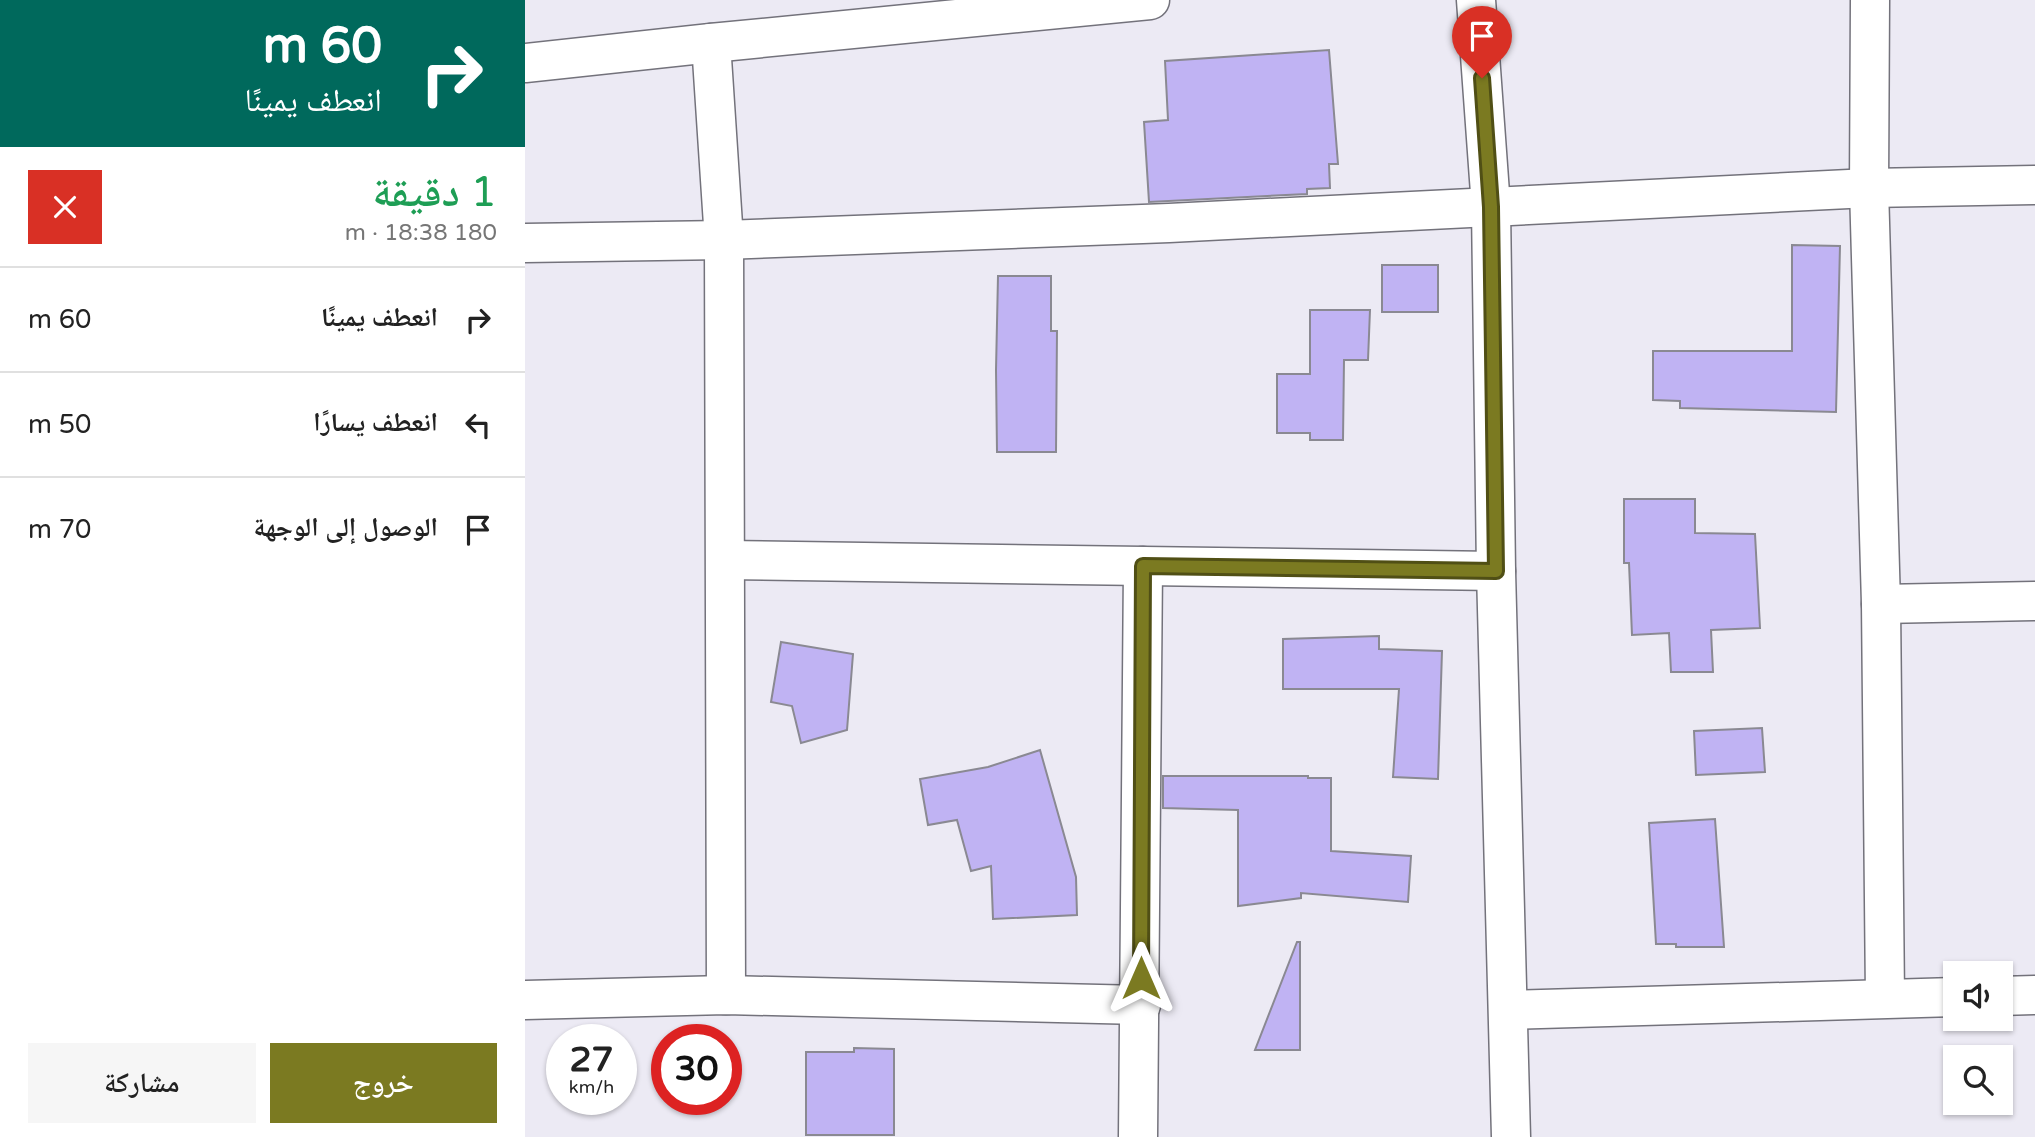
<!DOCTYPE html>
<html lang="ar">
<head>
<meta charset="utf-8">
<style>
  body { margin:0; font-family:"Varela Round","Noto Naskh Arabic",sans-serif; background:#f6f6f6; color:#222; direction:rtl; height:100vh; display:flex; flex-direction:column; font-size:26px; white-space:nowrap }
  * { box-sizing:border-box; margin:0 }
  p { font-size:23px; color:#767676 }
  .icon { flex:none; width:38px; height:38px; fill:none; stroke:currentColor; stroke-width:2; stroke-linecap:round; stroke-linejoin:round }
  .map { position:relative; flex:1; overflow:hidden; direction:ltr }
  .side { display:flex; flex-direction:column; background:#fff; width:525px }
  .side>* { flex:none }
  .hud { background:#00695c; color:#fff; overflow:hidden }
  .fabs { position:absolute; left:1418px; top:961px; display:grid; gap:14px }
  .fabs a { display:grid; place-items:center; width:70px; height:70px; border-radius:0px; background:#fff; box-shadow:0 2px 5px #0004; font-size:35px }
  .speed { position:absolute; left:21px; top:1024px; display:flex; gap:14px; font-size:35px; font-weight:700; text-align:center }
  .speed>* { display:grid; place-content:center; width:91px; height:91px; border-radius:50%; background:#fff; box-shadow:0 2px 5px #0004; line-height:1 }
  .speed small { font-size:18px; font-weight:400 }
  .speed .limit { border:10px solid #d22; background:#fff; color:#111 }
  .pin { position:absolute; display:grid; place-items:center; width:60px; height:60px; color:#fff; margin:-72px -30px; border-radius:50% 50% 50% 0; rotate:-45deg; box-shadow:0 0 7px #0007 }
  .pin .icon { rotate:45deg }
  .me { position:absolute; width:77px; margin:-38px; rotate:0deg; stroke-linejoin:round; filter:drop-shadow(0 0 5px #0008) }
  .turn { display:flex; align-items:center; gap:24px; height:147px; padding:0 28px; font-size:32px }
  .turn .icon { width:91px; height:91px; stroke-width:2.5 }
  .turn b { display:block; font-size:49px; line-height:60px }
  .round { display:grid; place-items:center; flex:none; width:74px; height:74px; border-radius:0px; background:#f6f6f6 }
  .overview { display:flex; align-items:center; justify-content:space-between; height:119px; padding:0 28px }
  h1 { font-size:42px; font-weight:600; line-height:52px; color:#1e9e55 }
  .action { display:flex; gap:14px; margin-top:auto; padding:14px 28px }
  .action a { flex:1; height:80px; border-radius:0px; background:#7b7a21; color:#fff; font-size:28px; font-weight:600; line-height:80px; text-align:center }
  .action a+a { background:#f6f6f6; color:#222 }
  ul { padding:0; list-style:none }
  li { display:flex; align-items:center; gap:21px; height:105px; padding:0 28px; border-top:2px solid #e0e0e0 }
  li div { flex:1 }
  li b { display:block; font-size:26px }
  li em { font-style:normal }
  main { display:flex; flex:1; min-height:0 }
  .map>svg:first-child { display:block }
  .building { fill:#c0b3f3; stroke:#8a8992; stroke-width:2 }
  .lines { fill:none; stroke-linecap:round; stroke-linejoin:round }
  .minor-casing { stroke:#73727b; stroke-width:41 }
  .minor { stroke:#fff; stroke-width:38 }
  .route-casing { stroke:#504f15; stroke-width:18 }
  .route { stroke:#7b7a21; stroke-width:12 }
</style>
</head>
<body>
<main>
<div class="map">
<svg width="1510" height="1137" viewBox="0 0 1510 1137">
  <rect width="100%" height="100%" fill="#eceaf4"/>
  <!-- building -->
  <g class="building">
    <path d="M 804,50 L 813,164 L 804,164 L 805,188 L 782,189 L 782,194 L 624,202 L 619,122 L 643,120 L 640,61 Z"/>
    <path d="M 1267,245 L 1315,246 L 1311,412 L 1155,408 L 1155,401 L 1128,400 L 1128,351 L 1267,351 Z"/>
    <rect x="857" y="265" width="56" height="47"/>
    <path d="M 473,276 L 526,276 L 526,331 L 532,331 L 531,452 L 472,452 L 471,370 Z"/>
    <path d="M 785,310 L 845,310 L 843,360 L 819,360 L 818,440 L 785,440 L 785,433 L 752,433 L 752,374 L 785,374 Z"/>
    <path d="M 1099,499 L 1170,499 L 1170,533 L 1230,534 L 1235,628 L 1186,630 L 1188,672 L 1146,672 L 1144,633 L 1107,635 L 1104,563 L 1099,563 Z"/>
    <path d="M 854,636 L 854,649 L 917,651 L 913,779 L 868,777 L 874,689 L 758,689 L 758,639 Z"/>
    <path d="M 256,642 L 328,654 L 322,730 L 276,743 L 267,706 L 246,702 Z"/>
    <path d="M 1237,728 L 1240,772 L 1171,775 L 1169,731 Z"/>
    <path d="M 515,750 L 551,877 L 552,915 L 468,919 L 466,866 L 446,871 L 432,820 L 403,825 L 395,779 L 463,767 Z"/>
    <path d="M 638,776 L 783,776 L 783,778 L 806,778 L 806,851 L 886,856 L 883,902 L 776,893 L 776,898 L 713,906 L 713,810 L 638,808 Z"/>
    <path d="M 1190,819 L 1199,947 L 1151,947 L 1151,944 L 1131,944 L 1124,823 Z"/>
    <path d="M 772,942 L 775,942 L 775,1050 L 730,1050 Z"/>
    <path d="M 329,1048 L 369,1049 L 369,1135 L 281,1135 L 281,1052 L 329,1052 Z"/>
  </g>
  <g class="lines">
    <defs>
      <g id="minor">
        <path d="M 951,0 L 966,207 L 971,571 L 986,1137"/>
        <path d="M 1345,0 L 1344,188 L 1356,604 L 1360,998"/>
        <path d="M 186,43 L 199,240 L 201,995"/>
        <path d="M 0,63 L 186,43 L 625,0"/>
        <path d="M 0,243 L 199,240 L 644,223 L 1344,188 L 1510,185"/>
        <path d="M 201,560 L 971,571"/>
        <path d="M 1356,604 L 1510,601"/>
        <path d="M 1475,996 L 1510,995"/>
        <path d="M 0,1000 L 201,995 L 616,1005"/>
        <path d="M 984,1010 L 1430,997"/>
        <path d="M 613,1137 L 618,566"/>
      </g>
    </defs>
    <!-- minor casing -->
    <use href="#minor" class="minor-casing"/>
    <!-- minor -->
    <use href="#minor" class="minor"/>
  </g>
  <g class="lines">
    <defs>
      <path id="route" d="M 616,978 L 618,566 L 971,571 L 966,207 L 957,78"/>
    </defs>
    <!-- route casing -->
    <use href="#route" class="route-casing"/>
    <!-- route -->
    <use href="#route" class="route"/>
  </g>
</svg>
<div class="fabs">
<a><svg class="icon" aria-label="sound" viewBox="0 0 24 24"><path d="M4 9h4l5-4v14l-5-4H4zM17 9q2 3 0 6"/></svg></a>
<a><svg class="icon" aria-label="search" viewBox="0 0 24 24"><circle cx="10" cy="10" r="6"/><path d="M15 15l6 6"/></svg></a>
</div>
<div class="speed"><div>27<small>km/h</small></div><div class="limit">30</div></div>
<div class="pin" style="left:957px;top:78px;background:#d93025"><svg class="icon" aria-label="arrive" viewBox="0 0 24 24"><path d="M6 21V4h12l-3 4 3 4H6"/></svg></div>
<svg class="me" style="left:616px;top:978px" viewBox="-20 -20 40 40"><path d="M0-17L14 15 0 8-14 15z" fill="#7b7a21" stroke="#fff" stroke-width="4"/></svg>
</div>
<section class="side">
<div class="hud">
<div class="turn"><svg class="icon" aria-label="right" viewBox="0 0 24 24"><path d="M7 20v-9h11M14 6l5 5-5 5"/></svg><div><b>60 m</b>انعطف يمينًا</div></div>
</div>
<div class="overview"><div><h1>1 دقيقة</h1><p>180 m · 18:38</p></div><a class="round" style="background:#d93025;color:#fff"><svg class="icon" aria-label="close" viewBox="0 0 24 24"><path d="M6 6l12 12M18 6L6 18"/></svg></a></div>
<ul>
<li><svg class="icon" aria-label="right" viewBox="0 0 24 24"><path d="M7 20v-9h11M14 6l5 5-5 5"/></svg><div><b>انعطف يمينًا</b></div><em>60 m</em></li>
<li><svg class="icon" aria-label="left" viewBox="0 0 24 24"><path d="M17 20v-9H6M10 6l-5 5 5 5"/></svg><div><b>انعطف يسارًا</b></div><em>50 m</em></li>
<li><svg class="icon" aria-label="arrive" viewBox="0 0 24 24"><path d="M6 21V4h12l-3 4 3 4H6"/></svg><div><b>الوصول إلى الوجهة</b></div><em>70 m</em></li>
</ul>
<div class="action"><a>خروج</a><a>مشاركة</a></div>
</section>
</main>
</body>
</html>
